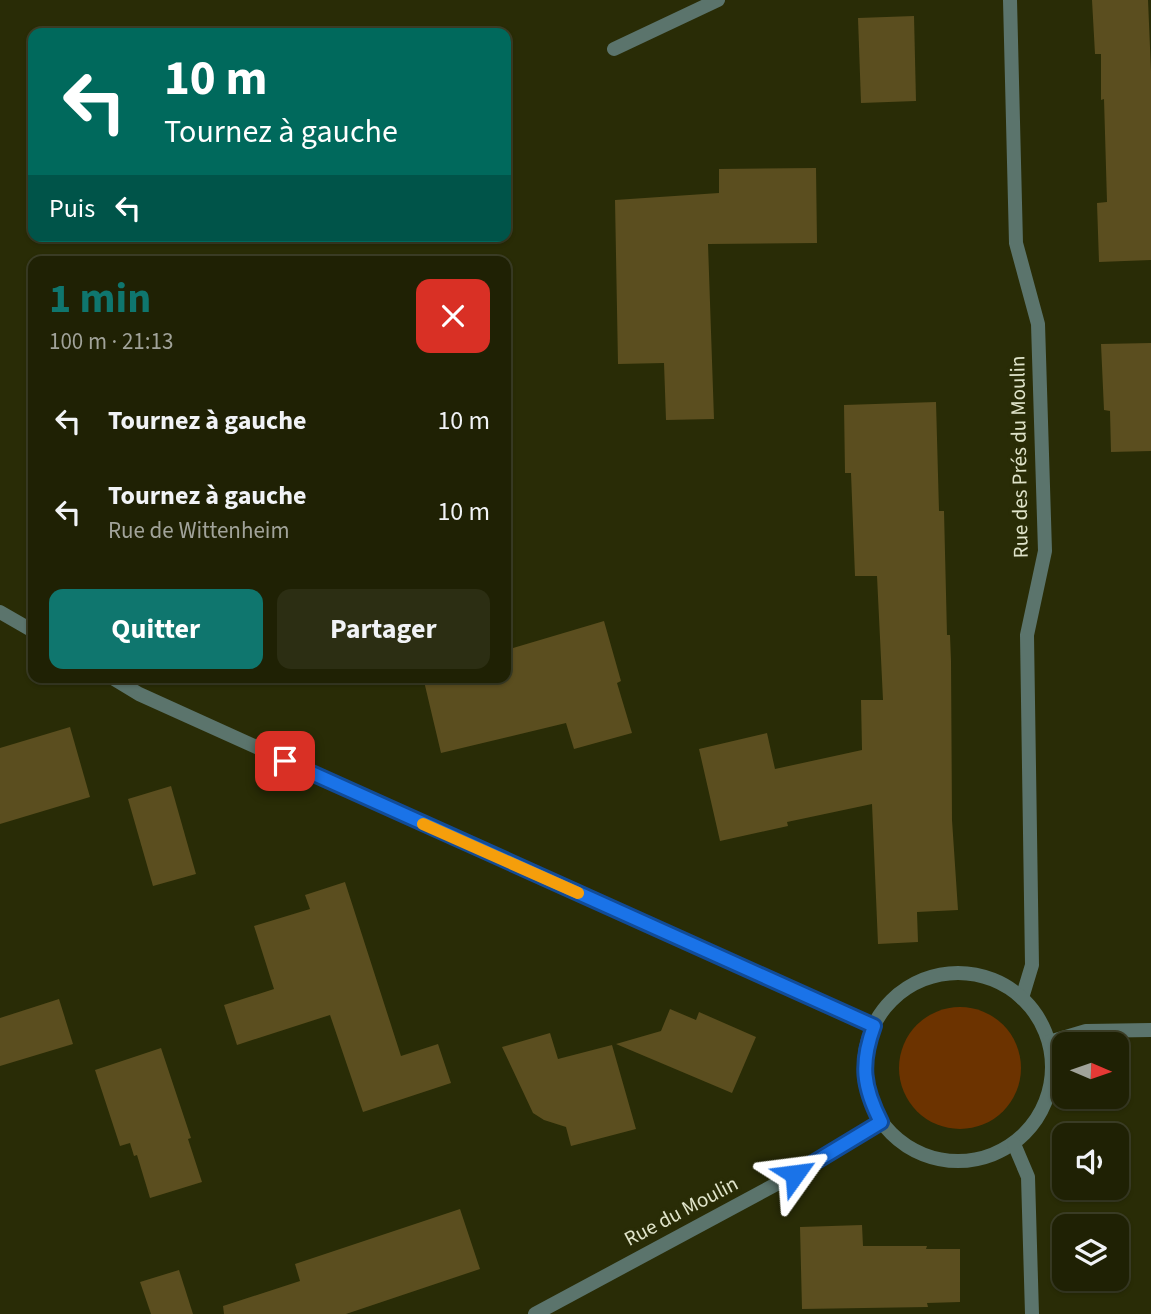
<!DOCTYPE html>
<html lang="fr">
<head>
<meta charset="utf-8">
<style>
  body { margin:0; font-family:"Source Sans 3",sans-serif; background:#2c2e13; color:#f1f3f6; height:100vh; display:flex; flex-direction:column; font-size:26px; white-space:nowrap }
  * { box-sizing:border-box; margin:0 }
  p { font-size:23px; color:#a1a39a }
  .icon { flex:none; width:38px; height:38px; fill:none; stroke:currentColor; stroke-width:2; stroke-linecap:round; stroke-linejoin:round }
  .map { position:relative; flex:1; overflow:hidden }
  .side { position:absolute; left:28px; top:256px; width:483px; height:427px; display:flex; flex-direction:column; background:#1f2104; border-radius:14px; box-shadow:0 2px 5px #0004,0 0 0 2px #3c3e26 }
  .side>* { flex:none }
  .banner { position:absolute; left:28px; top:28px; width:483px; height:214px; border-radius:14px; box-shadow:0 2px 5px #0004,0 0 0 2px #3c3e26; background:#00695c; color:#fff; overflow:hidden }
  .needle { width:46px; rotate:92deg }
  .controls { position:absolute; left:1052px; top:1032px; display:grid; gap:14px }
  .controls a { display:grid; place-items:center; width:77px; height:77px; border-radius:14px; background:#1f2104; box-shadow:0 2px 5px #0004,0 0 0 2px #3c3e26; font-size:35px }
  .pin { position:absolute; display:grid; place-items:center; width:60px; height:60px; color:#fff; margin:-30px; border-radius:14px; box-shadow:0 4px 10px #0006 }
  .me { position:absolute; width:77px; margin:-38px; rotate:59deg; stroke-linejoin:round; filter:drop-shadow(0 0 5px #0008) }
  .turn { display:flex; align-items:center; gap:24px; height:147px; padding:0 21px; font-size:32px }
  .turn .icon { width:91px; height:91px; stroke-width:2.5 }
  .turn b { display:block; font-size:49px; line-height:60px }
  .then { display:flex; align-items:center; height:66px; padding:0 21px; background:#0003; gap:14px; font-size:26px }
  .round { display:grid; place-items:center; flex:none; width:74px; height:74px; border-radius:14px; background:#2c2e13 }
  .overview { display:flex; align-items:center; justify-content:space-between; height:119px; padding:0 21px }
  h1 { font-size:42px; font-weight:700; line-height:52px; color:#0f766e }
  .primary-button { display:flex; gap:14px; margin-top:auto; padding:14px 21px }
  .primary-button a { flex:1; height:80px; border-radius:14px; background:#0f766e; color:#fff; font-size:28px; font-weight:700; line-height:80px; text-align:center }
  .primary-button a+a { background:#2c2e13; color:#f1f3f6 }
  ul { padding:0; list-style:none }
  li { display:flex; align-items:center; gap:21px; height:91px; padding:0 21px }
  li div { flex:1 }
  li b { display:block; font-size:26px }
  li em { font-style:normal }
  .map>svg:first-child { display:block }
  .green { fill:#6c3300 }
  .building { fill:#5b4e1f }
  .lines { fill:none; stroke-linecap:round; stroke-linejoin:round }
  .street { stroke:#5b746c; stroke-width:14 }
  .route-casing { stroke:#114b97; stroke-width:18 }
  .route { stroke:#1a73e8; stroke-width:12 }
  .slow { stroke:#f59e0b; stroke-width:12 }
  .labels { text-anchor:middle; stroke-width:7; stroke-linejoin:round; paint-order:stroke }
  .street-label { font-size:21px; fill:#e0e4ca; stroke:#292c06 }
</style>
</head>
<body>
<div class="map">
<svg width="1151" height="1314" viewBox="0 0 1151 1314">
  <rect width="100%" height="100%" fill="#292c06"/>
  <!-- green -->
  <circle class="green" cx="960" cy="1068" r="61"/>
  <!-- building -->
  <g class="building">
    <path d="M 1092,0 L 1148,0 L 1151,71 L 1151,260 L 1099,262 L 1097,203 L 1107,202 L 1104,99 L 1101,100 L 1101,54 L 1095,54 Z"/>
    <path d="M 914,16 L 916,101 L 861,103 L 858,18 Z"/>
    <path d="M 816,168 L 817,243 L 708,244 L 714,419 L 666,420 L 664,363 L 618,364 L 615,200 L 719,193 L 719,169 Z"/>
    <path d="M 1151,343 L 1151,451 L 1111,452 L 1110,411 L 1104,410 L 1101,344 Z"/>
    <path d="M 936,402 L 939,511 L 944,511 L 947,635 L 950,635 L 951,661 L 952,820 L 958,910 L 917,912 L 918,942 L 878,944 L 872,804 L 787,822 L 788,826 L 720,841 L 699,749 L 767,733 L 775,769 L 862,750 L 861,700 L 883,700 L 877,576 L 855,576 L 851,473 L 845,473 L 844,405 Z"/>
    <path d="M 604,621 L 621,681 L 617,683 L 632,733 L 574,749 L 566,723 L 441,753 L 423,677 L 506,677 L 506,650 Z"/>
    <path d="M 70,727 L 90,797 L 0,824 L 0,748 Z"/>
    <path d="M 171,786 L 196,874 L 153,886 L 128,799 Z"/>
    <path d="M 345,882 L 401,1056 L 438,1044 L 451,1083 L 363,1112 L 330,1015 L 237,1045 L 224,1005 L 274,989 L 254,926 L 310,909 L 305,895 Z"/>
    <path d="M 59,999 L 73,1044 L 0,1066 L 0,1018 Z"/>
    <path d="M 670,1009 L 696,1020 L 699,1012 L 756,1037 L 732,1093 L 616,1044 L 661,1031 Z"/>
    <path d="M 550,1033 L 558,1059 L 612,1045 L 636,1129 L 571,1146 L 566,1127 L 544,1120 L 533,1113 L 502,1047 Z"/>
    <path d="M 161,1048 L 191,1138 L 188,1139 L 202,1182 L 150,1198 L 137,1155 L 134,1156 L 130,1143 L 120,1146 L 95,1070 Z"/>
    <path d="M 460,1209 L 480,1269 L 346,1314 L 224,1314 L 223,1306 L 300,1281 L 295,1264 Z"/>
    <path d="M 862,1225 L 863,1246 L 927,1246 L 926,1249 L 960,1249 L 960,1302 L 927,1303 L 928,1307 L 802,1309 L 800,1227 Z"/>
    <path d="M 179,1270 L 193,1314 L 151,1314 L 140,1282 Z"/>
  </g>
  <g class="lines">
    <!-- street -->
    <g class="street">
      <path d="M 1010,0 L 1016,243 L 1038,324 L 1045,551 L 1027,635 L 1032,965 L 1022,998"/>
      <path d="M 614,49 L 718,0"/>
      <path d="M 0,612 L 33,631"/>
      <path d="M 111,677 L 139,694 L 874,1026"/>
      <circle cx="958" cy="1067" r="94"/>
      <path d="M 1049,1042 L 1086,1031 L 1151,1030"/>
      <path d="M 1014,1144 L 1028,1177 L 1032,1314"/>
      <path d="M 535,1314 L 795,1174 L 882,1122"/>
    </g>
  </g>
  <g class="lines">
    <defs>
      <path id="route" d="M 285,761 L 874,1026 C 860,1064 863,1087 881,1122 L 795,1174"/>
    </defs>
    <!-- route casing -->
    <use href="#route" class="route-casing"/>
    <!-- route -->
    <use href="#route" class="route"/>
    <!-- slow -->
    <path class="slow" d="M 423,824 L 578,893"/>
  </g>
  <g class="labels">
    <!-- street labels -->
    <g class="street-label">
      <text transform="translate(1019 457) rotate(-91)" y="7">Rue des Prés du Moulin</text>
      <text transform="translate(681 1211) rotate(-28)" y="7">Rue du Moulin</text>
    </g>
  </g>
</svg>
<div class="controls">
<a><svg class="needle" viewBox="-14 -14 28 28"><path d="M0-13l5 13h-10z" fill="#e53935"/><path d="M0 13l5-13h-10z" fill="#a1a39a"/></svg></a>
<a><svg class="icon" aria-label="sound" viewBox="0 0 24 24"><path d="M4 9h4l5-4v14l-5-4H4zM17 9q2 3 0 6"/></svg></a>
<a><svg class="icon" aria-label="layers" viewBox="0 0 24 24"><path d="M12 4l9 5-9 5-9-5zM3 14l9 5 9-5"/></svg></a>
</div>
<div class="pin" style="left:285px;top:761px;background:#d93025"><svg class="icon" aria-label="arrive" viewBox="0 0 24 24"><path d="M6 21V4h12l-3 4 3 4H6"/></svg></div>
<svg class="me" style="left:795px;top:1174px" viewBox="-20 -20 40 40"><path d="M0-17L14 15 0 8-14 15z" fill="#1a73e8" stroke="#fff" stroke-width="4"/></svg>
<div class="banner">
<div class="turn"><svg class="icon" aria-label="left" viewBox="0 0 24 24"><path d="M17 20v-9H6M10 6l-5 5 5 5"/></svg><div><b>10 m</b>Tournez à gauche</div></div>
<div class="then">Puis<svg class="icon" aria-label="left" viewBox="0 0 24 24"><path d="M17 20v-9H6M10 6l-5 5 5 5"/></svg></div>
</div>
<section class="side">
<div class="overview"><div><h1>1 min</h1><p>100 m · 21:13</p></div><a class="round" style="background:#d93025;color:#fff"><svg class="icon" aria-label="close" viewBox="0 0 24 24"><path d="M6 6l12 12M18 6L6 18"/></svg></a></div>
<ul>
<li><svg class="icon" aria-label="left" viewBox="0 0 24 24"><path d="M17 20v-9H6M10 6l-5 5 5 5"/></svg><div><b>Tournez à gauche</b></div><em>10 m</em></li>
<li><svg class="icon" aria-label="left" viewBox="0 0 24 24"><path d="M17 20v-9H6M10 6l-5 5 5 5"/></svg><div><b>Tournez à gauche</b><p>Rue de Wittenheim</p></div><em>10 m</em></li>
</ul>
<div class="primary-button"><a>Quitter</a><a>Partager</a></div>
</section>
</div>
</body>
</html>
